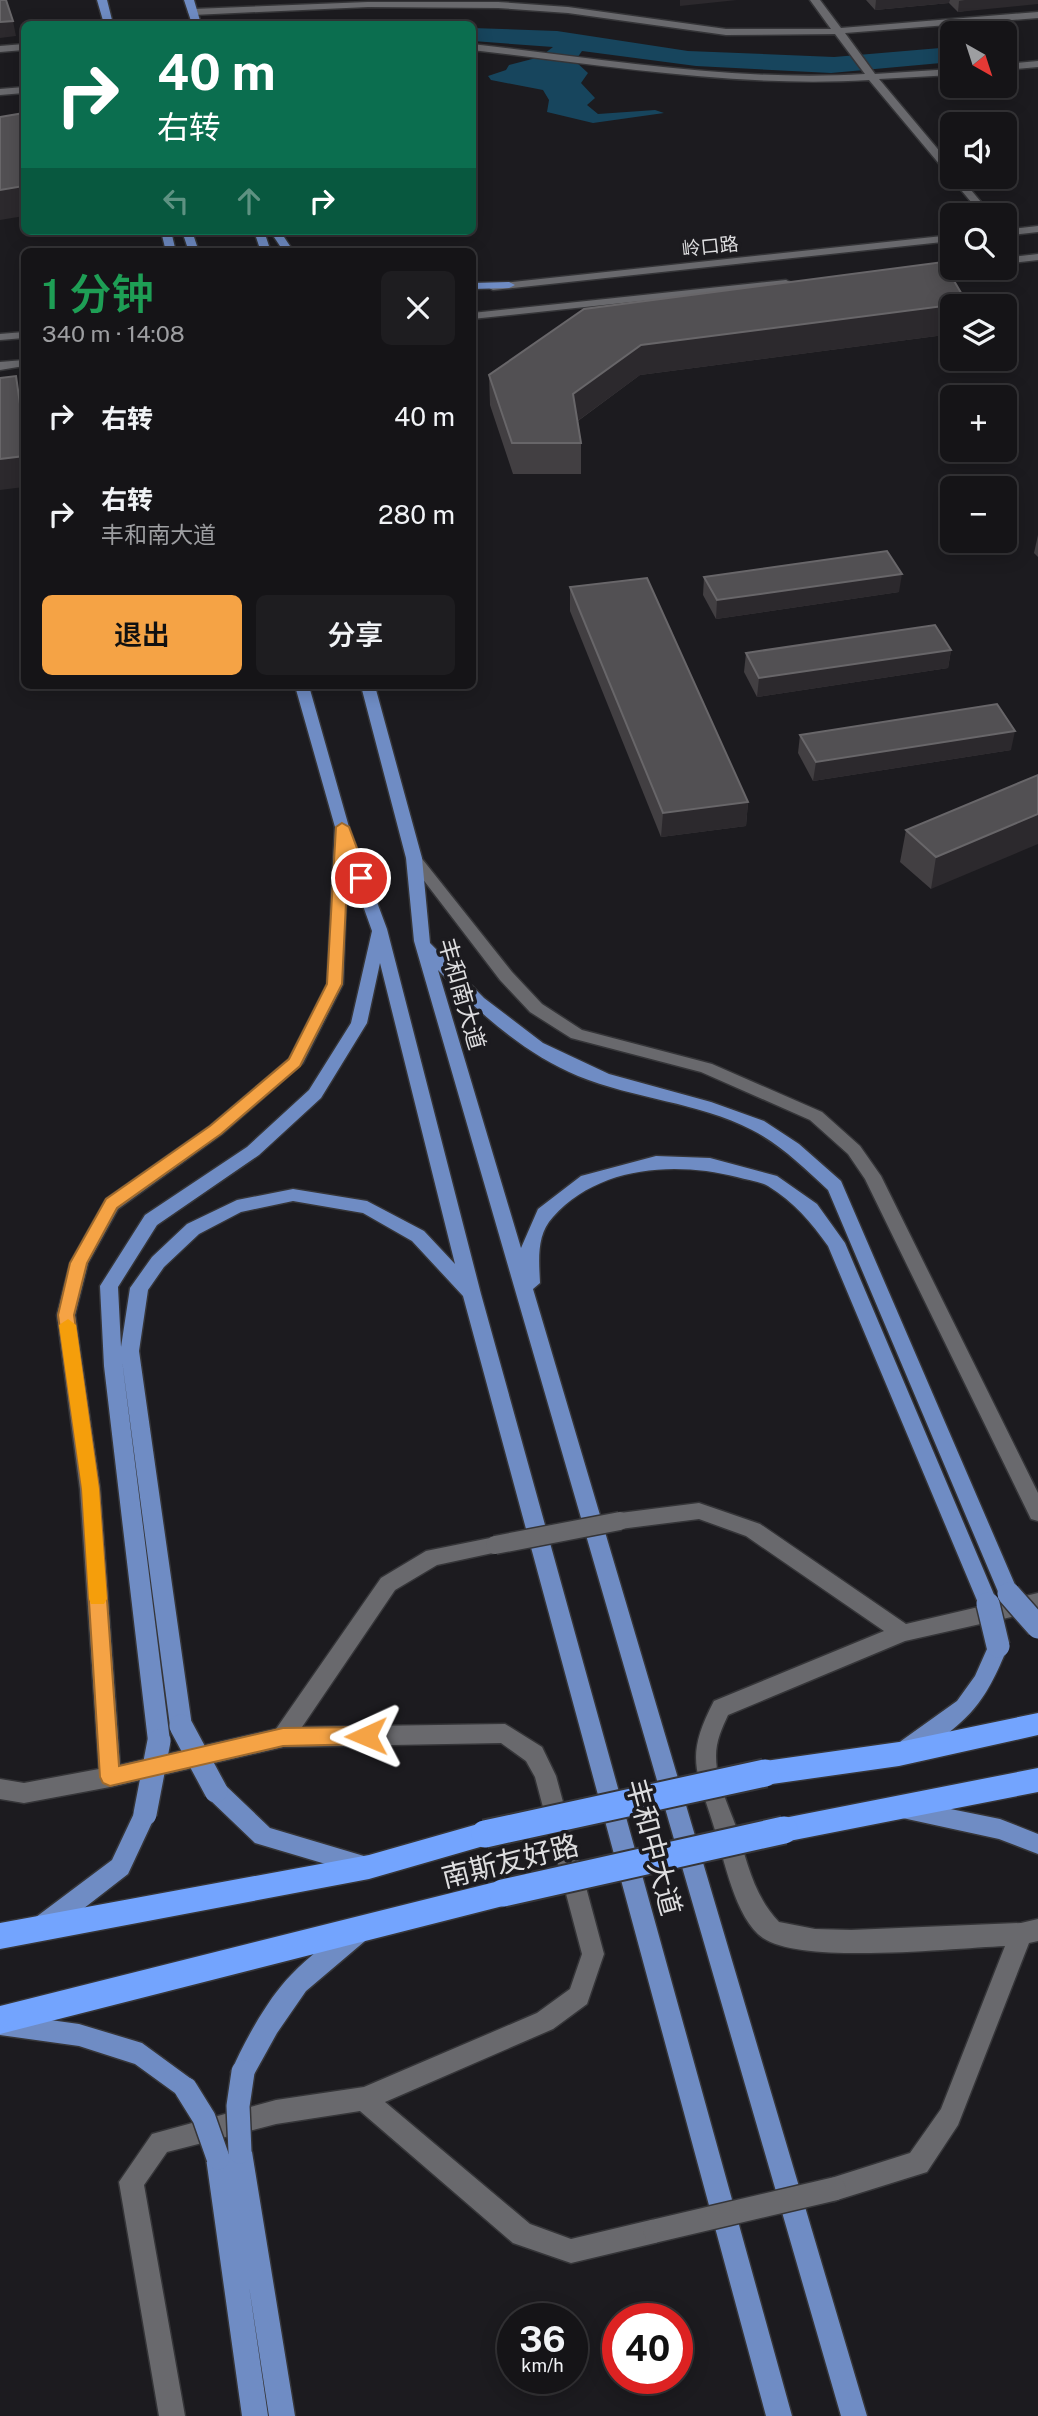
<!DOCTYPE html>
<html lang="zh">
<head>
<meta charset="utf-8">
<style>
  body { margin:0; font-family:"Public Sans","Noto Sans SC",sans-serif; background:#1e1d20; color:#f1f3f6; height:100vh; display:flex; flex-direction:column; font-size:26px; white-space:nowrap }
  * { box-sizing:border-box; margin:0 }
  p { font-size:23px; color:#9d9ea1 }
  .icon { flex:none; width:38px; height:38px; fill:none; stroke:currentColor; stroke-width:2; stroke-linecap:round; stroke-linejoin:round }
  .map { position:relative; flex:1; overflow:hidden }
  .panel { position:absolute; left:21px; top:248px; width:455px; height:441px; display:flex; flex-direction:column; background:#151417; border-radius:10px; box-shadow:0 4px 18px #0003,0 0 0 2px #343336 }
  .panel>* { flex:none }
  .hud { position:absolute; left:21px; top:21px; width:455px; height:214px; border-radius:10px; box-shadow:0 4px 18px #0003,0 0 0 2px #343336; background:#0b6e4f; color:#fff; overflow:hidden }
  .needle { width:46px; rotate:141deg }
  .tools { position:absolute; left:940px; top:21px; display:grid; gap:14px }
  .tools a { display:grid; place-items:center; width:77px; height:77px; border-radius:10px; background:#151417; box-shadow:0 4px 18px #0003,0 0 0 2px #343336; font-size:35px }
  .speed { position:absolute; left:497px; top:2303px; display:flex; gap:14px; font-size:35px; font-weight:700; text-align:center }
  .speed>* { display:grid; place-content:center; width:91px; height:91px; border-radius:50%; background:#151417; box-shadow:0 4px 18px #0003,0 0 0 2px #343336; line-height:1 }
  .speed small { font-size:18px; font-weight:400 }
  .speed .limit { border:10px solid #d22; background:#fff; color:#111 }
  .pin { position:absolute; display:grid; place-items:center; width:60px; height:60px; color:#fff; margin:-30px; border:4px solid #fff; border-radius:50%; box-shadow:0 2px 7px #0007 }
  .me { position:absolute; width:77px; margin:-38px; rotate:269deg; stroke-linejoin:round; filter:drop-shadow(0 0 5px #0008) }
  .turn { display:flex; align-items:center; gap:24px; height:147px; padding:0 21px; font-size:32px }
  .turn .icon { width:91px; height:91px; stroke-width:2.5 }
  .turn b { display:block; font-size:49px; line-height:60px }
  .lanes { display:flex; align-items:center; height:66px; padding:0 21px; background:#0003; justify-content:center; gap:35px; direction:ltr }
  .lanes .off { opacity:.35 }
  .round { display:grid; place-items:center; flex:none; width:74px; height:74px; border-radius:10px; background:#1e1d20 }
  .overview { display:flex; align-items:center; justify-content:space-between; height:119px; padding:0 21px }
  h1 { font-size:42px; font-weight:600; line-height:52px; color:#1e9e55 }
  .button { display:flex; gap:14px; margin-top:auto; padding:14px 21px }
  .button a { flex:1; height:80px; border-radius:10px; background:#f5a345; color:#111; font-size:28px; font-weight:600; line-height:80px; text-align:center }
  .button a+a { background:#1e1d20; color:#f1f3f6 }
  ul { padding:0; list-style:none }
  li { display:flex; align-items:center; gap:21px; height:98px; padding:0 21px }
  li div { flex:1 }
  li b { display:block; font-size:26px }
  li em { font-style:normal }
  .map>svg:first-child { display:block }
  .water { fill:#17455d }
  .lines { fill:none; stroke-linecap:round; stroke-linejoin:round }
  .minor-casing { stroke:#353538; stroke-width:3 }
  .major-casing { stroke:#353538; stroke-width:3 }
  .highway-casing { stroke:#353538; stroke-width:3 }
  .minor { fill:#69696d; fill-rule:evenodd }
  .major { fill:#6f8cc4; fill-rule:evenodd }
  .highway { fill:#73a4fe; fill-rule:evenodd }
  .minor-bridge-far1-casing { stroke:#353538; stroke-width:21; stroke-linecap:butt }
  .minor-bridge-casing { stroke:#353538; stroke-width:26; stroke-linecap:butt }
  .major-bridge-casing { stroke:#353538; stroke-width:26; stroke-linecap:butt }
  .highway-bridge-casing { stroke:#353538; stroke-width:31; stroke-linecap:butt }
  .minor-bridge-far1 { stroke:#69696d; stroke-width:18 }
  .minor-bridge { stroke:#69696d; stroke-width:23 }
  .major-bridge { stroke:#6f8cc4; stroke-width:23 }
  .highway-bridge { stroke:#73a4fe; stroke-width:27 }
  .wall { fill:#423f42 }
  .shaded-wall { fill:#2c292d }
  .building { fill:#525053; stroke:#686669; stroke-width:2 }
  .route { fill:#f5a345; stroke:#9f6a2d; stroke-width:2 }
  .slow { fill:#f59e0b }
  .labels { text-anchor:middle; stroke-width:7; stroke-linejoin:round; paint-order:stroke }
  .far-street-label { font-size:19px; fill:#dddddf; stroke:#1c1b1f }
  .street-label { font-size:23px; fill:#dddddf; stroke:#1c1b1f }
  .near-street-label { font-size:28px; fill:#dddddf; stroke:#1c1b1f }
</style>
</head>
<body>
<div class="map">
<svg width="1038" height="2416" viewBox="0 0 1038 2416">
  <rect width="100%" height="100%" fill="#1c1b1f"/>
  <!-- water -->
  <path class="water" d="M 472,28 L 557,31 L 688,51 L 834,57 L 952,47 L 952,62 L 831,73 L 696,66 L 582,51 L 575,61 L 588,73 L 581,83 L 595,98 L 587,105 L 598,114 L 655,110 L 664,113 L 593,123 L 547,112 L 549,100 L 543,90 L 491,80 L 488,76 L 506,70 L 509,65 L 540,57 L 553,47 L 473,41 Z"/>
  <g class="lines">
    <defs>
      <g id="minor">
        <path d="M 810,0 L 820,0 L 841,28 L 1038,12 L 1038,18 L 845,33 L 875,74 L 952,69 L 952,75 L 879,79 L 952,166 L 952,177 L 960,177 L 992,215 L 982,215 L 869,80 C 737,88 604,65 472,50 L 472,44 C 602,59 734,82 865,74 L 835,34 L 726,35 L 568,13 L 498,8 L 368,7 L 193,15 L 188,12 L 193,9 L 368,2 L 498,2 L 568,7 L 726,29 L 831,29 Z"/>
        <path d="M 24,44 L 24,50 L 0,52 L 0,46 Z"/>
        <path d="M 1038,61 L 1038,67 L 1004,70 L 1004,64 Z"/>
        <path d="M 24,87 L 24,93 L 0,95 L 0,89 Z"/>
        <path d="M 1038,226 L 1038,232 L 1004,236 L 1004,230 Z"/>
        <path d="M 952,235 L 952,241 L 493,290 L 487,287 L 493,284 Z"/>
        <path d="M 1038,254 L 1038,260 L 1004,264 L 1004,258 Z"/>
        <path d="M 952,263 L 952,268 L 956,268 L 922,272 L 917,269 L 922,266 Z"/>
        <path d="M 786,280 L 792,283 L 790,285 L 472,319 L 472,313 Z"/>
        <path d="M 24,332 L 24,338 L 0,340 L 0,334 Z"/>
        <path d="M 24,360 L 24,366 L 0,370 L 0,362 Z"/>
        <path d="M 342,822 L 349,827 L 343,984 L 303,1063 L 222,1134 L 118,1209 L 88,1263 L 75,1315 L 100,1489 L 120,1765 L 276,1729 L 381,1578 L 426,1551 L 495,1537 L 502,1539 L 505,1545 L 502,1551 L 437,1565 L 395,1590 L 302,1727 L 505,1724 L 542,1747 L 556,1776 L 604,1954 L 587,2004 L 553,2029 L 385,2102 L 530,2224 L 571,2239 L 655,2219 L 664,2222 L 667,2231 L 664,2240 L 655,2243 L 571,2263 L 513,2243 L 360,2111 L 276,2124 L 167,2152 L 144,2185 L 185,2416 L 159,2416 L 119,2182 L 152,2134 L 276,2100 L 364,2087 L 537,2013 L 570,1989 L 582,1954 L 535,1777 L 526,1761 L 501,1743 L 283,1747 L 110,1787 L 24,1803 L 0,1799 L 0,1779 L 24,1783 L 99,1769 L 80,1489 L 57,1315 L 70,1263 L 106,1199 L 210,1126 L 289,1059 L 327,984 L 335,827 Z"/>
        <path d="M 414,853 L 419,855 L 512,972 L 542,1004 L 582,1030 L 712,1064 L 822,1112 L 860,1146 L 881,1176 L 1038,1493 L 1038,1521 L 1031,1519 L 865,1179 L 848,1154 L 810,1120 L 701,1072 L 571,1038 L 530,1012 L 500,980 L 409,861 L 406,858 L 409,855 Z"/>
        <path d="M 699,1503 L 760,1524 L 906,1624 L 1038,1593 L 1038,1611 L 905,1641 L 728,1715 C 722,1728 716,1741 716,1756 C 716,1780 727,1802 735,1824 C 747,1859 752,1894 779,1922 L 815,1929 L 851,1930 L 1021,1923 L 1038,1919 L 1038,1941 L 1029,1943 L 958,2125 L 927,2172 L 834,2201 L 825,2198 L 822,2189 L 825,2180 L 910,2153 L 941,2109 L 1005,1946 C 954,1948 803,1965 763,1938 C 735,1919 724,1858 714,1827 C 697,1771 684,1758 714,1701 L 884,1631 L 746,1536 L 699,1519 L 620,1529 L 613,1527 L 610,1521 L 613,1515 L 620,1513 Z"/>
      </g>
      <g id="major">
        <path d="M 97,0 L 107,0 L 113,24 L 104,24 Z"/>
        <path d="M 184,0 L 194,0 L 201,24 L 192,24 Z"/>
        <path d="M 161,231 L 171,231 L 176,252 L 166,252 Z"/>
        <path d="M 182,231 L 192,231 L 199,252 L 189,252 Z"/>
        <path d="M 254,231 L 264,231 L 271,252 L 261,252 Z"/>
        <path d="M 270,231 L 280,231 L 294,252 L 284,252 Z"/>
        <path d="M 472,283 L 509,282 L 515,285 L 509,288 L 472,289 Z"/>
        <path d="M 295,686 L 309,686 L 349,827 L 387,929 L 481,1294 L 792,2416 L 766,2416 L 463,1296 L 412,1241 L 363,1213 L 293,1201 L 241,1212 L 199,1234 L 164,1267 L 148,1290 L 139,1351 L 192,1726 L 188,1733 L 181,1735 L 174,1733 L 170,1726 L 122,1360 L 170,1741 L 166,1748 L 159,1751 L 152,1748 L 148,1741 L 104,1366 L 100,1286 L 145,1215 L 247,1147 L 309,1090 L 351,1023 L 372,931 L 335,827 ZM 380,963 L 455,1264 L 424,1231 L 367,1201 L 293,1189 L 237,1200 L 187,1224 L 152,1257 L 130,1288 L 121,1347 L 118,1287 L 157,1225 L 259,1155 L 321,1098 L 367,1023 Z"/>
        <path d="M 361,686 L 375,686 L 422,858 L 430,943 L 484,998 L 543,1043 L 609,1074 L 711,1102 L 764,1121 L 799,1144 L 841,1181 L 1019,1594 L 1016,1600 L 1009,1603 L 1002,1600 L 999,1594 L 828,1190 C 804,1168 781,1145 752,1130 C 698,1102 634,1099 578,1076 C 523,1053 479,1013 438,970 L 521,1248 L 538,1209 L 581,1176 L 656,1156 L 710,1158 L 777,1176 L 817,1204 L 845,1243 L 998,1604 L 995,1610 L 988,1613 L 981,1610 L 828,1246 C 811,1222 794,1202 768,1186 C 759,1181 747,1180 737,1177 C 675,1161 598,1166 553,1217 C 536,1235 539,1261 540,1283 L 533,1289 L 867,2416 L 841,2416 L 414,941 L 406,858 Z"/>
        <path d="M 998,1637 L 1005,1640 L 1008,1646 C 985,1704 969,1721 917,1755 L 909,1758 L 901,1755 L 898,1748 L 901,1741 L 957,1701 L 975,1676 L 991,1640 Z"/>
        <path d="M 216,1781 L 224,1784 L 270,1828 L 374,1859 L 377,1866 L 374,1873 L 366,1876 L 255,1843 L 208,1798 L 205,1791 L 208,1784 Z"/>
        <path d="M 906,1800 L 1000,1819 L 1038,1834 L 1038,1854 L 999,1839 L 898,1817 L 895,1810 L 898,1803 Z"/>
        <path d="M 145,1804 L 153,1807 L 156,1814 L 128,1874 L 52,1933 L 44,1936 L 36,1933 L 33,1925 L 36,1917 L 112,1860 L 137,1807 Z"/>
        <path d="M 357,1922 L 365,1925 L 368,1933 L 365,1941 L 306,1991 L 277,2033 L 251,2080 L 243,2084 L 235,2080 L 231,2072 C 244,2042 268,1998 291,1975 C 308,1957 330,1941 349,1925 Z"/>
        <path d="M 0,2013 L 79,2024 L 142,2043 L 194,2081 L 198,2089 L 194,2097 L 186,2101 L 135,2064 L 79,2046 L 0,2035 Z"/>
        <path d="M 240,2140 L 248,2144 L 252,2152 L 295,2416 L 269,2416 L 249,2286 L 268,2416 L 242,2416 L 206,2158 L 209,2149 L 218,2146 L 227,2149 L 228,2154 L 232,2144 Z"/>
      </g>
      <g id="highway">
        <path d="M 1038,1713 L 1038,1735 L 899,1766 L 765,1785 L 756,1781 L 752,1773 L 756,1765 L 765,1761 L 899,1742 Z"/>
        <path d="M 1038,1768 L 1038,1792 L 784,1842 L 775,1839 L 771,1830 L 775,1821 L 784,1818 Z"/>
        <path d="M 485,1822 L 494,1825 L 498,1834 L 494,1843 L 369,1879 L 0,1949 L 0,1923 L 369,1855 Z"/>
        <path d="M 503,1880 L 512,1884 L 516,1893 L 512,1902 L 503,1906 L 0,2034 L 0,2006 Z"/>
      </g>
    </defs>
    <!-- minor casing -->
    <use href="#minor" class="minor-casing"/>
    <!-- major casing -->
    <use href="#major" class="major-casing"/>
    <!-- highway casing -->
    <use href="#highway" class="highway-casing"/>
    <!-- minor -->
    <use href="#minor" class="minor"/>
    <!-- major -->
    <use href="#major" class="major"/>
    <!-- highway -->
    <use href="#highway" class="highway"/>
    <defs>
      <path id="minor-bridge-far1" d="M 495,1545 L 620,1521"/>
      <path id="minor-bridge" d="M 655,2231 L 834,2189"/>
      <g id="major-bridge">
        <path d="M 1009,1594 L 1038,1627"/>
        <path d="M 988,1604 L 998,1646"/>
        <path d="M 181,1726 L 216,1791"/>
        <path d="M 145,1814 L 159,1741"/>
        <path d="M 186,2089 L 204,2118 L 218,2158"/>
        <path d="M 240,2152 L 238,2106 L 243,2072"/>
      </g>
      <g id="highway-bridge">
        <path d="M 485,1834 L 765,1773"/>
        <path d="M 503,1893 L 784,1830"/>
      </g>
    </defs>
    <!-- minor-bridge-far1 casing -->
    <use href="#minor-bridge-far1" class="minor-bridge-far1-casing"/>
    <!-- minor-bridge casing -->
    <use href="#minor-bridge" class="minor-bridge-casing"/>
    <!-- major-bridge casing -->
    <use href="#major-bridge" class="major-bridge-casing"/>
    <!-- highway-bridge casing -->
    <use href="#highway-bridge" class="highway-bridge-casing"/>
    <!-- minor-bridge-far1 -->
    <use href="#minor-bridge-far1" class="minor-bridge-far1"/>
    <!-- minor-bridge -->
    <use href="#minor-bridge" class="minor-bridge"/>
    <!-- major-bridge -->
    <use href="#major-bridge" class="major-bridge"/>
    <!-- highway-bridge -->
    <use href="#highway-bridge" class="highway-bridge"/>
  </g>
  <!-- wall -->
  <g class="wall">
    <path d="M 866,0 L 1038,0 L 958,12 L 949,3 L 875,10 Z"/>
    <path d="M 967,303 L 966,306 L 952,306 L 952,334 L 640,375 L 578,421 L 581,443 L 581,474 L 513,474 L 490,405 L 489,375 Z"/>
    <path d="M 1038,535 L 1038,557 L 1034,553 Z"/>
    <path d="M 704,577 L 899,592 L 716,619 L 703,595 Z"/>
    <path d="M 570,587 L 748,802 L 746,826 L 661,837 L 570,611 Z"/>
    <path d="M 951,650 L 948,668 L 757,697 L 744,672 L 746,653 Z"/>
    <path d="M 800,735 L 1011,750 L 813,781 L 798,753 Z"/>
    <path d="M 1038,775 L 931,889 L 900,862 L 906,830 Z"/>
  </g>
  <!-- shaded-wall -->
  <g class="shaded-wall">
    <path d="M 680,0 L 737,0 L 680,6 Z"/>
    <path d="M 876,0 L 950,0 L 949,3 L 875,10 Z"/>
    <path d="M 965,0 L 1038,0 L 1038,4 L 958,12 L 959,1 Z"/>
    <path d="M 13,21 L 16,36 L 0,38 L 0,22 Z"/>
    <path d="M 24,186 L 24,216 L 0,220 L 0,190 Z"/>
    <path d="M 967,303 L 966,306 L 952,306 L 952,334 L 640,375 L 572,425 L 573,394 L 641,345 Z"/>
    <path d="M 24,456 L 24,487 L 0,490 L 0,459 Z"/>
    <path d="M 902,574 L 899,592 L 716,619 L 717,600 Z"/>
    <path d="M 951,650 L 948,668 L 757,697 L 759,678 Z"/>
    <path d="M 1015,731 L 1011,750 L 813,781 L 816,762 Z"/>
    <path d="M 748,802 L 746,826 L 661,837 L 663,813 Z"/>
    <path d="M 1038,814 L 1038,844 L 931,889 L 936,857 Z"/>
  </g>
  <!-- building -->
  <g class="building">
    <path d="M 0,0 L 6,0 L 13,21 L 0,22 Z"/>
    <path d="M 24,113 L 24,186 L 0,190 L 0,117 Z"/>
    <path d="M 943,262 L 967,303 L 641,345 L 573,394 L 581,443 L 512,443 L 489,375 L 584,309 Z"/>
    <path d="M 16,376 L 24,432 L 24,456 L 0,459 L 0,378 Z"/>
    <path d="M 887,551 L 902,574 L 717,600 L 704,577 Z"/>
    <path d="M 647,578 L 748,802 L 663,813 L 570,587 Z"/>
    <path d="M 935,625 L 951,650 L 759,678 L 746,653 Z"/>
    <path d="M 997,704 L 1015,731 L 816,762 L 800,735 Z"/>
    <path d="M 1038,775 L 1038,814 L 936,857 L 906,830 Z"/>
  </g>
  <!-- route -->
  <path class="route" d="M 342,823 L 349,827 L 368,878 L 361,883 L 356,881 L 348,861 L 342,984 L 300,1066 L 221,1134 L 117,1208 L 87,1263 L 74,1315 L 99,1489 L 119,1766 L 283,1728 L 366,1727 L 373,1730 L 376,1736 L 373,1742 L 366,1744 L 283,1746 L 110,1786 L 103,1783 L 100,1777 L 82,1489 L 58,1315 L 70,1263 L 106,1199 L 210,1126 L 289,1059 L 327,984 L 336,827 Z"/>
  <!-- slow -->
  <path class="slow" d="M 68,1319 L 76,1325 L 99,1489 L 107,1599 L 104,1604 L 91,1604 L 89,1599 L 82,1489 L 59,1325 Z"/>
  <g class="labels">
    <!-- far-street labels -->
    <g class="far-street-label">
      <text transform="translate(710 246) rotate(-6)" y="7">岭口路</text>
    </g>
    <!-- street labels -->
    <g class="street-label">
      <text transform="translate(462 994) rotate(74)" y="8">丰和南大道</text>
    </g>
    <!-- near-street labels -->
    <g class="near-street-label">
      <text transform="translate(654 1847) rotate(75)" y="10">丰和中大道</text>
      <text transform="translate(510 1861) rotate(-14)" y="10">南斯友好路</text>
    </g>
  </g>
</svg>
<div class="tools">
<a><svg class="needle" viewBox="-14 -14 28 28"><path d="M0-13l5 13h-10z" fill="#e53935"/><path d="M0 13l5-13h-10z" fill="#9d9ea1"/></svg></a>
<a><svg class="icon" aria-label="sound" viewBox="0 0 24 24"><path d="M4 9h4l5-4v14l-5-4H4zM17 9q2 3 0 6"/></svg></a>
<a><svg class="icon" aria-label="search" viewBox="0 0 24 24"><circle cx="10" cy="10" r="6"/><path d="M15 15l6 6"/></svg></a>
<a><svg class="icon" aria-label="layers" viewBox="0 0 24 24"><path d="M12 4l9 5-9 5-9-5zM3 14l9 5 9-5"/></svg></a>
<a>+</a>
<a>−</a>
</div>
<div class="speed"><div>36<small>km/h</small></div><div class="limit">40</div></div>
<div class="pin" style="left:361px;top:878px;background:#d93025"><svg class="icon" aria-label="arrive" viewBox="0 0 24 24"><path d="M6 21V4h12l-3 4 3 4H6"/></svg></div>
<svg class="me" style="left:366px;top:1736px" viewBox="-20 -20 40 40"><path d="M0-17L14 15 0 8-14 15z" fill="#f5a345" stroke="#fff" stroke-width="4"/></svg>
<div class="hud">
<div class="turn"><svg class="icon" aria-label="right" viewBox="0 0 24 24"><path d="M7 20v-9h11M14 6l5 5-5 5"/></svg><div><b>40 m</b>右转</div></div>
<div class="lanes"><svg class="icon off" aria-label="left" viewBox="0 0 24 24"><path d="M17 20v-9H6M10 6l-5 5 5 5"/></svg><svg class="icon off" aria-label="ahead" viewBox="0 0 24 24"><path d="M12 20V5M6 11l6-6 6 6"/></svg><svg class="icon" aria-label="right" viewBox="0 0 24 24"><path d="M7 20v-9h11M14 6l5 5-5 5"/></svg></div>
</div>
<section class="panel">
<div class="overview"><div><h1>1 分钟</h1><p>340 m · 14:08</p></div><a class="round"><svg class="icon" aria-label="close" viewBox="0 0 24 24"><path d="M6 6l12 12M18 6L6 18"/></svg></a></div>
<ul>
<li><svg class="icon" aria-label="right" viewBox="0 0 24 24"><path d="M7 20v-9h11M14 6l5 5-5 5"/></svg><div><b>右转</b></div><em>40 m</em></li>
<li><svg class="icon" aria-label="right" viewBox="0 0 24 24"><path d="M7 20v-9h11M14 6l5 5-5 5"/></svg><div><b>右转</b><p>丰和南大道</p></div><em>280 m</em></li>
</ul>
<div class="button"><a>退出</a><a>分享</a></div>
</section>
</div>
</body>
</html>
